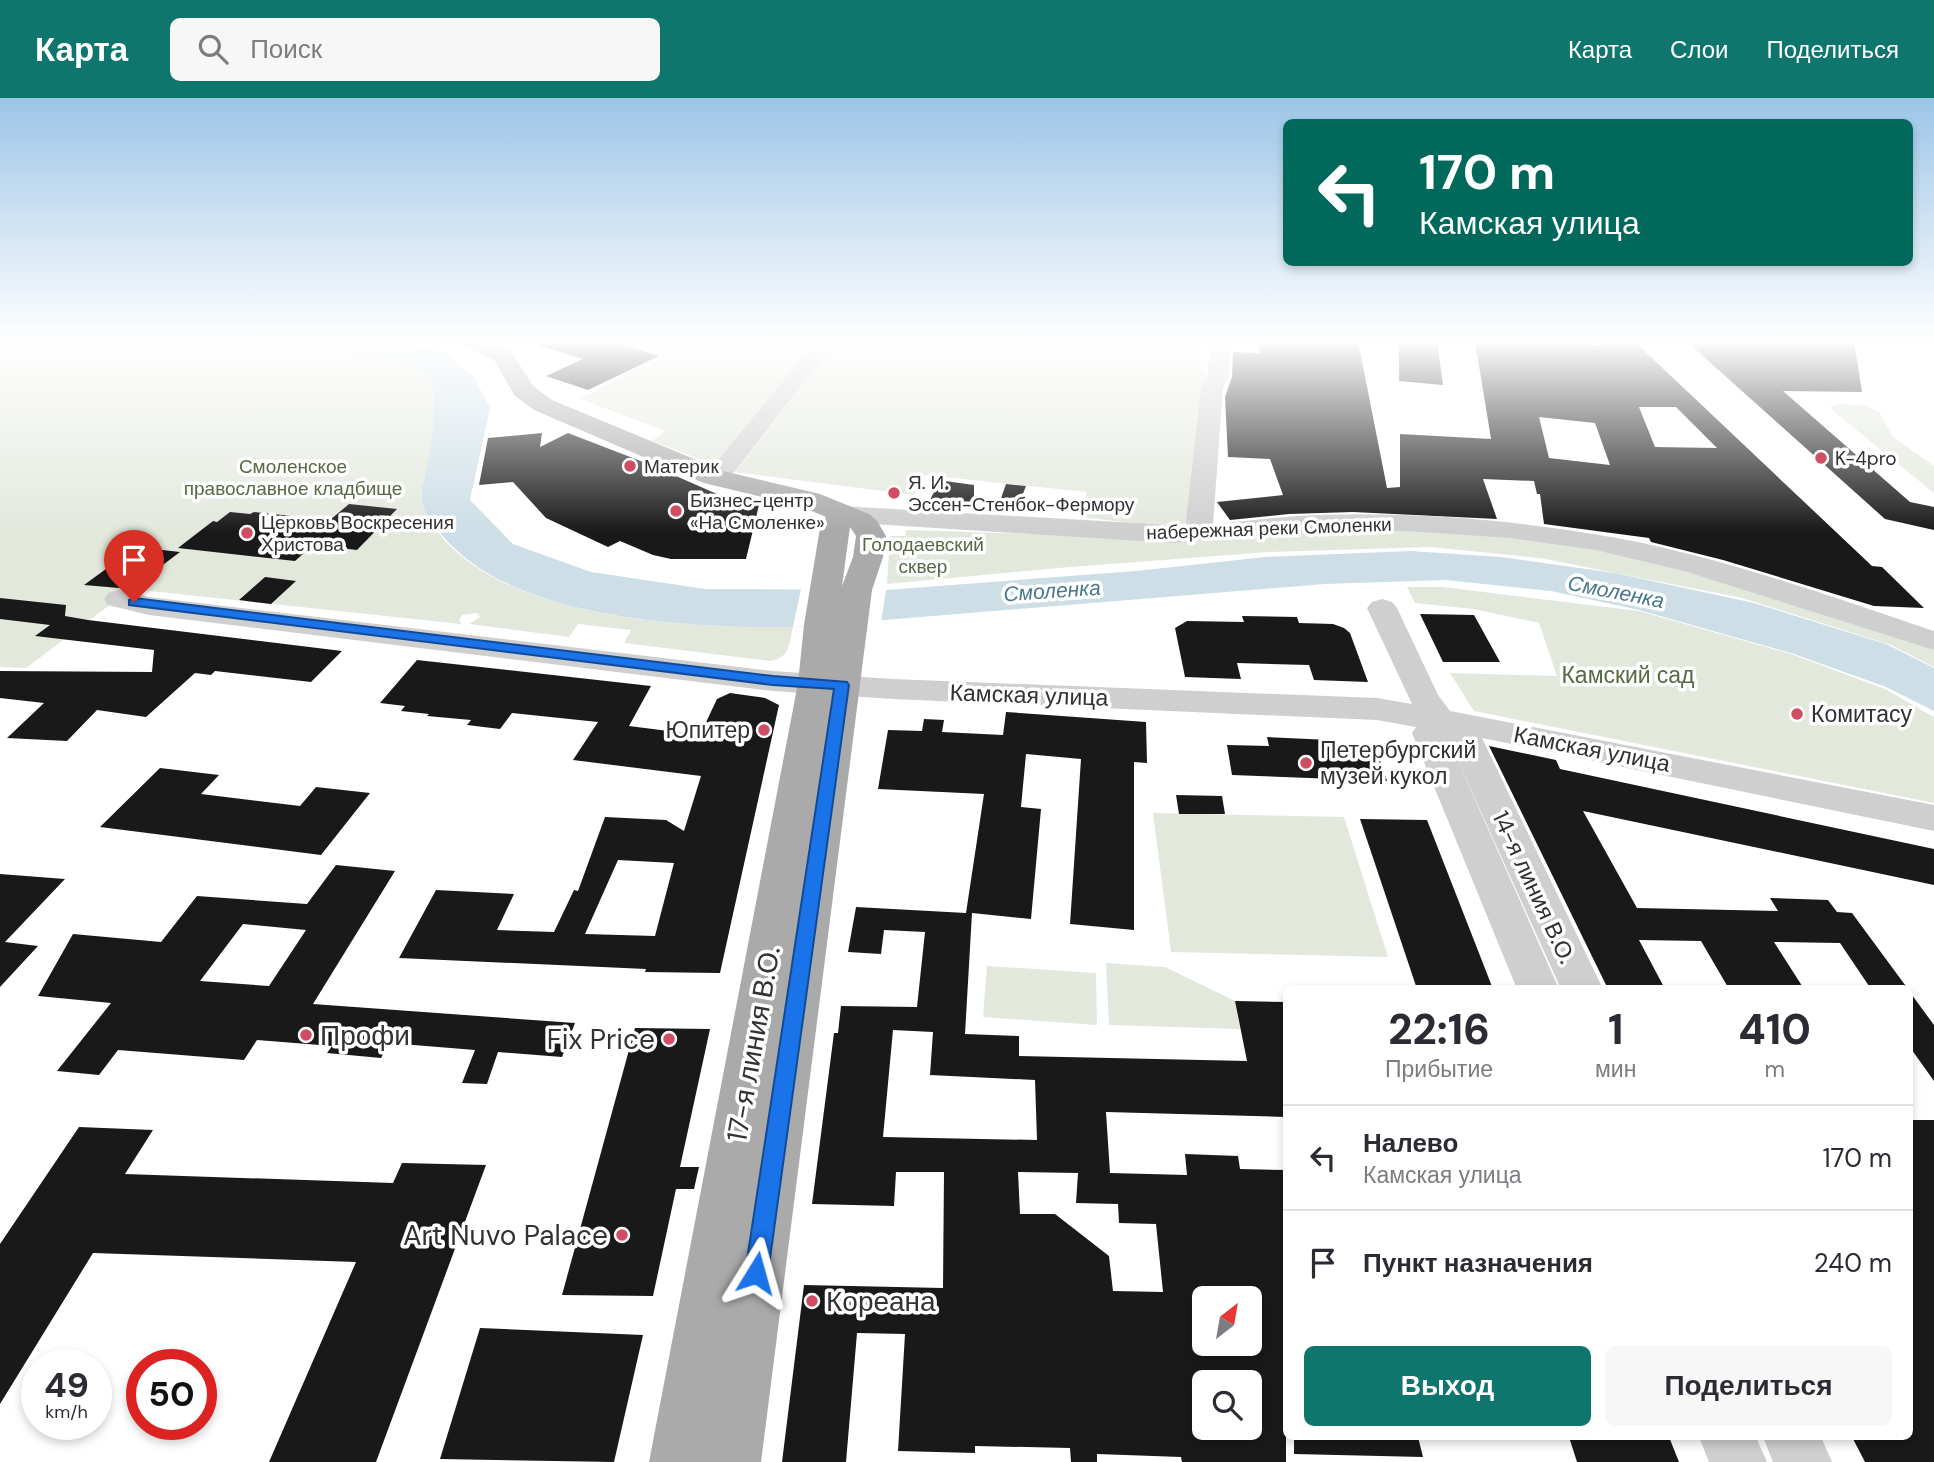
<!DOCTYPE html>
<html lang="ru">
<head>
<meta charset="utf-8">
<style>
  body { margin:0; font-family:"DM Sans",sans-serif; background:#f7f7f7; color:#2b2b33; height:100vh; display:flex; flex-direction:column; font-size:26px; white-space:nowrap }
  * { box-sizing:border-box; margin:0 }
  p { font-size:23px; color:#7c7c81 }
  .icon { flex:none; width:38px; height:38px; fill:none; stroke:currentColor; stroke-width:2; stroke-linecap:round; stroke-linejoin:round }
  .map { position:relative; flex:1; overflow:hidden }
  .drawer { position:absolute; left:1283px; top:887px; width:630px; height:455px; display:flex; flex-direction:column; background:#fff; border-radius:10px; box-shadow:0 4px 10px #0003 }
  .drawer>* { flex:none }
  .guide { position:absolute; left:1283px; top:21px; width:630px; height:147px; border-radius:10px; box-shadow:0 4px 10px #0003; background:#00695c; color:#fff; overflow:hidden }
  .needle { width:46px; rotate:31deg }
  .buttons { position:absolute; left:1192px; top:1188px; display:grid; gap:14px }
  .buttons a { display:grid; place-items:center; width:70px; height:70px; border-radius:10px; background:#fff; box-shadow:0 4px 10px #0003; font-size:35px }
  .speed { position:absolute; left:21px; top:1251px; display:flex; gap:14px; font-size:35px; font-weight:700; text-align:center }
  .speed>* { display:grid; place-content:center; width:91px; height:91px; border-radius:50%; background:#fff; box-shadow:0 4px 10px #0003; line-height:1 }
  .speed small { font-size:18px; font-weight:400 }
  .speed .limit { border:10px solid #d22; background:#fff; color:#111 }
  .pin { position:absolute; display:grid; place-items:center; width:60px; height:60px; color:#fff; margin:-72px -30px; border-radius:50% 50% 50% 0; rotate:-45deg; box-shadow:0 0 7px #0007 }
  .pin .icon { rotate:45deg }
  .me { position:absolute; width:77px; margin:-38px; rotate:8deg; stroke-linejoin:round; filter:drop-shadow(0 0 5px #0008) }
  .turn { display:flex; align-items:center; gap:24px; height:147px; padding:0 21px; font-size:32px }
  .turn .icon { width:91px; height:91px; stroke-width:2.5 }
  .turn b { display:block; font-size:49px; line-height:60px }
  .eta { display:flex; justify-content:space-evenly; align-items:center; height:119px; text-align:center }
  .eta b { font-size:42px; font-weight:800; line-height:49px }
  .primary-button { display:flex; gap:14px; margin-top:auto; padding:14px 21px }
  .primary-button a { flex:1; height:80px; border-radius:10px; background:#0f766e; color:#fff; font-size:28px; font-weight:800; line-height:80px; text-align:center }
  .primary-button a+a { background:#f7f7f7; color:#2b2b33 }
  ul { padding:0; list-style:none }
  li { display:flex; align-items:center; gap:21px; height:105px; padding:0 21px; border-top:2px solid #e1e1e2 }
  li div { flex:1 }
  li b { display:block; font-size:26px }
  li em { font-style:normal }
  header { display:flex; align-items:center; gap:42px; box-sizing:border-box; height:98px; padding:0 35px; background:#0f766e; color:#fff }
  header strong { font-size:33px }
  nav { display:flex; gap:38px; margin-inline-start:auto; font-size:24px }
  .search { width:490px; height:63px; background:#f7f7f7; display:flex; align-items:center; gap:18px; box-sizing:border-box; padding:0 24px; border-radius:10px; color:#7c7c81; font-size:26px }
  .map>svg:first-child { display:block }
  .green { fill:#e3e8dd }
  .water { fill:#cddee6 }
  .pier { fill:#fff }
  .building { fill:#191919; fill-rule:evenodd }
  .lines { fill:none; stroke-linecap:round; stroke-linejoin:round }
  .minor { fill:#cfcfcf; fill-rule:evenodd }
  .major { fill:#aaa; fill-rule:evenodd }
  .route { fill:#1a73e8; stroke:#114b97; stroke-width:2 }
  .poi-dot { fill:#d04d63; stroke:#fff; stroke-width:2.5 }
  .labels { text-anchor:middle; stroke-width:7; stroke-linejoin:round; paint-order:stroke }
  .far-poi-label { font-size:19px; fill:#323232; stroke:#fff; text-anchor:start }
  .far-park-label { font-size:19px; fill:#596944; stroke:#fff }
  .far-street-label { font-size:19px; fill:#323232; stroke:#fff }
  .far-water-label { font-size:21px; font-style:italic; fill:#49778b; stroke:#fff }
  .park-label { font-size:23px; fill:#596944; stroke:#fff }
  .street-label { font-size:23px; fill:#323232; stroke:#fff }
  .poi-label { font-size:23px; fill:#323232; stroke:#fff; text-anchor:start }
  .near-poi-label { font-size:28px; fill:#323232; stroke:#fff; text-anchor:start }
  .near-street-label { font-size:28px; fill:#323232; stroke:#fff }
</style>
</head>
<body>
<header>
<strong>Карта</strong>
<div class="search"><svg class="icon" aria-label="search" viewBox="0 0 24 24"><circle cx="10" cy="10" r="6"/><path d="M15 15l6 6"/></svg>Поиск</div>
<nav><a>Карта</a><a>Слои</a><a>Поделиться</a></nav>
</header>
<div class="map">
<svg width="1934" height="1364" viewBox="0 0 1934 1364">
  <rect width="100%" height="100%" fill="#fff"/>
  <!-- green -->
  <g class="green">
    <path d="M 0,243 L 231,244 L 358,257 L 415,270 L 432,284 L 436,309 L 432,344 L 429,422 C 437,432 444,443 453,451 C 531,523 693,530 793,529 C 789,546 790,560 770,563 L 624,545 L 631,532 L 578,526 L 569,539 L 469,526 L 480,519 L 477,515 L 462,517 L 459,522 L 461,526 L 131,491 L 26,570 L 0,569 Z"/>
    <path d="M 628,243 L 815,243 L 719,364 L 707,364 L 652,343 L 666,333 L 580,301 L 658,259 L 620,246 Z"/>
    <path d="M 836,243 L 1199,243 L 1201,269 L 1207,274 L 1192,426 L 1143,426 L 1079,419 L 1087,394 L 925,377 L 914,397 L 735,374 Z"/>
    <path d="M 1837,306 L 1861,307 L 1875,312 L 1880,315 L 1893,339 L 1934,368 L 1934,395 L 1831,311 L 1830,309 Z"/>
    <path d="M 1321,431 L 1418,431 L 1562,444 L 1665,465 L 1934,550 L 1934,569 L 1891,547 L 1742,500 L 1540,460 L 1430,449 L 1268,454 L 1058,470 L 887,486 L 890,438 L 905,438 L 906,432 L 1105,438 Z"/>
    <path d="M 1407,489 L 1443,489 L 1639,513 L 1794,557 L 1885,591 L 1934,619 L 1934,705 L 1474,613 L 1450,575 L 1557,578 L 1539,525 L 1473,511 L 1415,505 Z"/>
    <path d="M 1153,715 L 1344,719 L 1388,859 L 1171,854 Z"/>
    <path d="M 1106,865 L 1165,869 L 1235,903 L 1240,931 L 1109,927 Z"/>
    <path d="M 987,868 L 1096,875 L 1097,927 L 983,919 Z"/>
  </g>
  <!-- water -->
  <path class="water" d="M 211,243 L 392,243 L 445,254 L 474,279 L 490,310 L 470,402 L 513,446 L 591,474 L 705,491 L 886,492 L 1136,473 L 1265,459 L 1410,453 L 1501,459 L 1615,475 L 1754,505 L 1886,546 L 1934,570 L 1934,613 L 1886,589 L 1794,556 L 1639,512 L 1551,493 L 1446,482 L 1325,486 L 799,529 C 695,530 513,524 442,437 C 433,427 423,415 422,400 C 421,391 426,378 427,369 C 432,340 437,313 432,284 L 415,270 L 358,257 Z"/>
  <!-- pier -->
  <path class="pier" d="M 801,491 L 886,492 L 881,524 L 793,529 Z"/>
  <!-- building -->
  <g class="building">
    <path d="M 538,243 L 609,243 L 659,258 L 588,292 L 546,278 L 583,261 L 538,247 Z"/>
    <path d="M 1257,243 L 1358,243 L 1387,390 L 1400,389 L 1400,336 L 1491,341 L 1475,243 L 1552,243 L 1604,248 L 1599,243 L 1634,243 L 1872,468 L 1882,469 L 1924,510 L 1874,508 L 1723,462 L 1651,444 L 1649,440 L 1544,426 L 1540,396 L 1537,396 L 1534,383 L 1483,381 L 1497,421 L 1353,414 L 1289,416 L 1230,422 L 1217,404 L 1283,397 L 1270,361 L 1228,359 L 1225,299 L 1232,279 L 1233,254 L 1260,255 ZM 1639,309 L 1676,309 L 1717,350 L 1655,349 ZM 1539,319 L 1595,325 L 1610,367 L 1549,360 Z"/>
    <path d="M 1399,243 L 1437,243 L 1443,287 L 1399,283 Z"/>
    <path d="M 1686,243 L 1854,243 L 1862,294 L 1783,293 L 1910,404 L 1934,409 L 1934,432 L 1885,421 Z"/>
    <path d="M 542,335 L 540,349 L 568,335 L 651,367 L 742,407 L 759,407 L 746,461 L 671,461 L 653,457 L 620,443 L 608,449 L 546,420 L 513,384 L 479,387 L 488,340 Z"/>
    <path d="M 945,383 L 974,387 L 974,406 L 970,405 L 968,411 L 928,406 L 935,392 Z"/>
    <path d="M 1006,386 L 1026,388 L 1017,411 L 998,409 Z"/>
    <path d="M 349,406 L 397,411 L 357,452 L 313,447 L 295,463 L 178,450 L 213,423 L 217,424 L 230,414 L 250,416 L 254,414 L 330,422 Z"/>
    <path d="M 136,449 L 180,454 L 131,491 L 84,487 Z"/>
    <path d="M 265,479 L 296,483 L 271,506 L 239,502 Z"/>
    <path d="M 0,500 L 66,507 L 65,518 L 88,522 L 342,553 L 311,584 L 215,573 L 211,577 L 195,575 L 146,619 L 97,612 L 67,643 L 7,640 L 44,605 L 0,600 L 0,573 L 152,574 L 154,552 L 35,538 L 50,527 L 0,521 Z"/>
    <path d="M 1420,516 L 1474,517 L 1500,564 L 1443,564 Z"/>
    <path d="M 1242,518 L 1297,519 L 1299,525 L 1333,526 L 1344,530 L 1350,535 L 1368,584 L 1314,582 L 1309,567 L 1237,565 L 1241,581 L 1185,579 L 1175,530 L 1187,523 L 1244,524 Z"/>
    <path d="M 417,562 L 651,588 L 629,628 L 700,637 L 717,601 L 730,595 L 765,600 L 779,607 L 720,875 L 645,874 L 646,871 L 399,860 L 436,792 L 514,796 L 497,832 L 554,834 L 574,792 L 578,793 L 605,719 L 666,722 L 684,733 L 701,678 L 573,662 L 598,624 L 512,615 L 500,631 L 467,627 L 471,622 L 427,618 L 429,616 L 401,613 L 405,608 L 380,605 ZM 618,762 L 674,765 L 655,838 L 585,836 Z"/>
    <path d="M 1006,614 L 1146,624 L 1147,665 L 1134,664 L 1134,832 L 1070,826 L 1081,661 L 1026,656 L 1021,709 L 1041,711 L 1031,821 L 972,815 L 965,936 L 1019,938 L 1019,958 L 1247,963 L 1235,903 L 1286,904 L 1286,1019 L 1106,1014 L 1110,1075 L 1187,1077 L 1185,1056 L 1238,1058 L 1240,1071 L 1286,1072 L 1286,1364 L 1182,1364 L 1181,1359 L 1097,1356 L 1097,1364 L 1071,1364 L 1070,1350 L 975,1348 L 975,1355 L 898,1353 L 905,1236 L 857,1235 L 846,1364 L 782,1364 L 804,1187 L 943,1190 L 944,1074 L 896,1074 L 894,1108 L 812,1106 L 834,935 L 838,935 L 841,908 L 917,909 L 925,834 L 884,832 L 881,856 L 848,854 L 856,809 L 966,815 L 984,696 L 878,691 L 888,632 L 922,633 L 924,621 L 944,622 L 942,634 L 1003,637 ZM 893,932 L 933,934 L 930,977 L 1035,982 L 1037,1042 L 883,1039 ZM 1018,1074 L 1078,1075 L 1076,1105 L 1118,1106 L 1119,1125 L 1156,1126 L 1163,1194 L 1113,1193 L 1109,1158 L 1055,1116 L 1020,1116 ZM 1203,1200 L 1250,1200 L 1250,1246 L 1204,1246 ZM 1204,1284 L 1250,1284 L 1250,1330 L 1204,1330 Z"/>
    <path d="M 1267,639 L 1330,642 L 1333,651 L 1377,653 L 1387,683 L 1232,677 L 1227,647 L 1269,648 Z"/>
    <path d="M 1489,648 L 1556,662 L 1560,671 L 1934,751 L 1934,787 L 1583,713 L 1637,810 L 1778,813 L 1770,800 L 1828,802 L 1837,814 L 1852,815 L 1908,891 L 1871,891 L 1840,845 L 1774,844 L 1804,891 L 1729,891 L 1701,843 L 1639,842 L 1665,891 L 1608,891 Z"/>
    <path d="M 160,670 L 219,677 L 201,696 L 300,708 L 316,689 L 370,695 L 321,757 L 100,729 Z"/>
    <path d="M 1176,697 L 1222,698 L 1225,716 L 1179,716 Z"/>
    <path d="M 1360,721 L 1427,722 L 1493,891 L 1417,891 Z"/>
    <path d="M 336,767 L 395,773 L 313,906 L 575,925 L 562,959 L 498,954 L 487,986 L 462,985 L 475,952 L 389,945 L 381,960 L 327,955 L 332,948 L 257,942 L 244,962 L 118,952 L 99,977 L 57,973 L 111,905 L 38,898 L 73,836 L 161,844 L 197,798 L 307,806 ZM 243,826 L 306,832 L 269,888 L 200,883 Z"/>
    <path d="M 0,776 L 65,781 L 5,844 L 38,848 L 0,889 Z"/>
    <path d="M 1909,893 L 1934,927 L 1934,983 L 1909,948 Z"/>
    <path d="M 635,930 L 710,931 L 680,1069 L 699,1069 L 694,1091 L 676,1091 L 653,1198 L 562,1197 Z"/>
    <path d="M 1909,1022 L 1934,1022 L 1934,1364 L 1865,1364 L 1852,1339 L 1909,1339 Z"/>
    <path d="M 79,1029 L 153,1032 L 125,1076 L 393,1085 L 402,1065 L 486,1067 L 376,1364 L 269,1364 L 356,1164 L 93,1155 L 0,1306 L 0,1146 Z"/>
    <path d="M 480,1230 L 643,1237 L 614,1364 L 440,1361 Z"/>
    <path d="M 1294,1339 L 1418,1339 L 1423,1359 L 1294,1356 Z"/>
    <path d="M 1569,1339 L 1669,1339 L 1679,1364 L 1577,1364 Z"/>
  </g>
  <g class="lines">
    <!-- minor -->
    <g class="minor">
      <path d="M 816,243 L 836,243 L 732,377 C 722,385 717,387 705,384 L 702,379 L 714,367 Z"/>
      <path d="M 1211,243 L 1231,243 L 1229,279 L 1223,290 L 1213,426 C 1248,423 1284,418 1319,417 C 1410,414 1503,421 1593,436 C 1709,454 1823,496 1934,533 L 1934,552 L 1684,473 L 1596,452 L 1510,440 L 1408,433 L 1318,433 L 1173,445 L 841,424 L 832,422 L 828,416 L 832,410 L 841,408 L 1188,428 L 1186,423 L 1201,290 L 1207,279 Z"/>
      <path d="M 118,492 L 149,499 L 773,573 L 893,581 L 1377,600 L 1412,606 L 1367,510 L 1372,504 L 1382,501 L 1392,504 L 1397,510 L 1438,597 L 1450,613 L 1934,707 L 1934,733 L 1482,640 L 1603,891 L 1561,891 L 1449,643 L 1559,891 L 1517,891 L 1412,635 L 1416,629 L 1377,622 L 893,601 L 773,593 L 149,517 L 108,507 L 104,501 L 108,495 Z"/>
      <path d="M 1699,1339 L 1756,1339 L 1767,1364 L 1709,1364 Z"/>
      <path d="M 1763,1339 L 1821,1339 L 1832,1364 L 1773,1364 Z"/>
    </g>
    <!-- major -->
    <path class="major" d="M 462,243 L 490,243 L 511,253 L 533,288 L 552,302 L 723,373 L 820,396 L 869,416 L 877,423 L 886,438 L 883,459 L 872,492 L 761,1364 L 649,1364 L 798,585 L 804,527 L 820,430 L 826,419 L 800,408 L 704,385 L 534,312 L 515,298 L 494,262 L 465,248 ZM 850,429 L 856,438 L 853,459 L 842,488 Z"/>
  </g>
  <!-- sky -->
  <linearGradient id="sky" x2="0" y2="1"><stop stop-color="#9dc5e7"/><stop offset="0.56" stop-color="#fff"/><stop offset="1" stop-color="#fff" stop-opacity="0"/></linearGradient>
  <rect width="1934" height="434" fill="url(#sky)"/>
  <!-- route -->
  <path class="route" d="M 134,500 L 773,578 L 847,584 L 849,587 L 768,1175 L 765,1183 L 756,1187 L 748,1183 L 745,1175 L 834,591 L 773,587 L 129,507 L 129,502 Z"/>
  <!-- markers -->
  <g class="poi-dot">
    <circle cx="1821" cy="360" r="7"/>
    <circle cx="630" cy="368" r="7"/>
    <circle cx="894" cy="395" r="7"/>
    <circle cx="676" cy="413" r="7"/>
    <circle cx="247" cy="435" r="7"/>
    <circle cx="1797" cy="616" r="7"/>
    <circle cx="764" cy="632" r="7"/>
    <circle cx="1306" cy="665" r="7"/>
    <circle cx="306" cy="937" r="7"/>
    <circle cx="669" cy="941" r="7"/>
    <circle cx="622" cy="1137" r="7"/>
    <circle cx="812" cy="1203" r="7"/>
  </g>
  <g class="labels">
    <!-- far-poi labels -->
    <g class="far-poi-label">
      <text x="1835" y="367">K-4pro</text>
      <text x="644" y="375">Материк</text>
      <text x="908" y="391">Я. И.<tspan x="908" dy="22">Эссен-Стенбок-Фермору</tspan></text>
      <text x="690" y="409">Бизнес-центр<tspan x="690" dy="22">«На Смоленке»</tspan></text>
      <text x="261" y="431">Церковь Воскресения<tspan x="261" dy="22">Христова</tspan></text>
    </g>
    <!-- far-park labels -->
    <g class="far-park-label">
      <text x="293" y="375">Смоленское<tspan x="293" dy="22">православное кладбище</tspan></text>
      <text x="923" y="453">Голодаевский<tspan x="923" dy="22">сквер</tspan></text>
    </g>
    <!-- far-street labels -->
    <g class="far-street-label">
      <text transform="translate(1269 430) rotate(-2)" y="7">набережная реки Смоленки</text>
    </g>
    <!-- far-water labels -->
    <g class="far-water-label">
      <text transform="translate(1052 493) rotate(-4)" y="7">Смоленка</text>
      <text transform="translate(1616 494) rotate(11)" y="7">Смоленка</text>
    </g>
    <!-- park labels -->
    <g class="park-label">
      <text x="1628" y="585">Камский сад</text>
    </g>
    <!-- street labels -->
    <g class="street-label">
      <text transform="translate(1029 597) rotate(2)" y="8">Камская улица</text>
      <text transform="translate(1592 651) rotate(11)" y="8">Камская улица</text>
      <text transform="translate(1534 789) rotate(65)" y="8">14-я линия В.О.</text>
    </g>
    <!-- poi labels -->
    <g class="poi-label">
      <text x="1811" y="624">Комитасу</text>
      <text x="750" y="640" text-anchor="end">Юпитер</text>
      <text x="1320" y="660">Петербургский<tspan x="1320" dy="26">музей кукол</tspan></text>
    </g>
    <!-- near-poi labels -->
    <g class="near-poi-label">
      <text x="320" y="947">Профи</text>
      <text x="655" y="951" text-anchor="end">Fix Price</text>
      <text x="608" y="1147" text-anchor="end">Art Nuvo Palace</text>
      <text x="826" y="1213">Кореана</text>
    </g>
    <!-- near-street labels -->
    <g class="near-street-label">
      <text transform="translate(753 946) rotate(-80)" y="10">17-я линия В.О.</text>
    </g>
  </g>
</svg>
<div class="buttons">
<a><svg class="needle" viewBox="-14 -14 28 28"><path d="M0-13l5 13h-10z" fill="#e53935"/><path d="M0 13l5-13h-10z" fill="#7c7c81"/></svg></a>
<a><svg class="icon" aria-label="search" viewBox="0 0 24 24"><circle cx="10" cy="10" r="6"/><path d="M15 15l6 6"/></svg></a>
</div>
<div class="speed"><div>49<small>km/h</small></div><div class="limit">50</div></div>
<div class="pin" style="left:134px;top:504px;background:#d93025"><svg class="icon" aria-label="arrive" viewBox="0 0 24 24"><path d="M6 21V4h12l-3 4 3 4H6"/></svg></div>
<svg class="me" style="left:756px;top:1175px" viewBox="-20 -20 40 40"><path d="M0-17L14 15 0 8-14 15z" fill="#1a73e8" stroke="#fff" stroke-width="4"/></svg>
<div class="guide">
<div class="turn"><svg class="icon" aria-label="left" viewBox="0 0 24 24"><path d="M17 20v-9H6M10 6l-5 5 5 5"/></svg><div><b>170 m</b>Камская улица</div></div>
</div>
<section class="drawer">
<div class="eta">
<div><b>22:16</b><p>Прибытие</p></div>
<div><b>1</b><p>мин</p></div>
<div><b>410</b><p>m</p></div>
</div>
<ul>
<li><svg class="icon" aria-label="left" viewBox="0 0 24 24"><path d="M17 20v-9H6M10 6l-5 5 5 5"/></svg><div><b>Налево</b><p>Камская улица</p></div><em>170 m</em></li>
<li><svg class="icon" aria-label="arrive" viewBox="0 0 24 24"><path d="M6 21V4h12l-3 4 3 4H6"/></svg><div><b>Пункт назначения</b></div><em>240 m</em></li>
</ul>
<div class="primary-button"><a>Выход</a><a>Поделиться</a></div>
</section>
</div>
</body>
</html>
